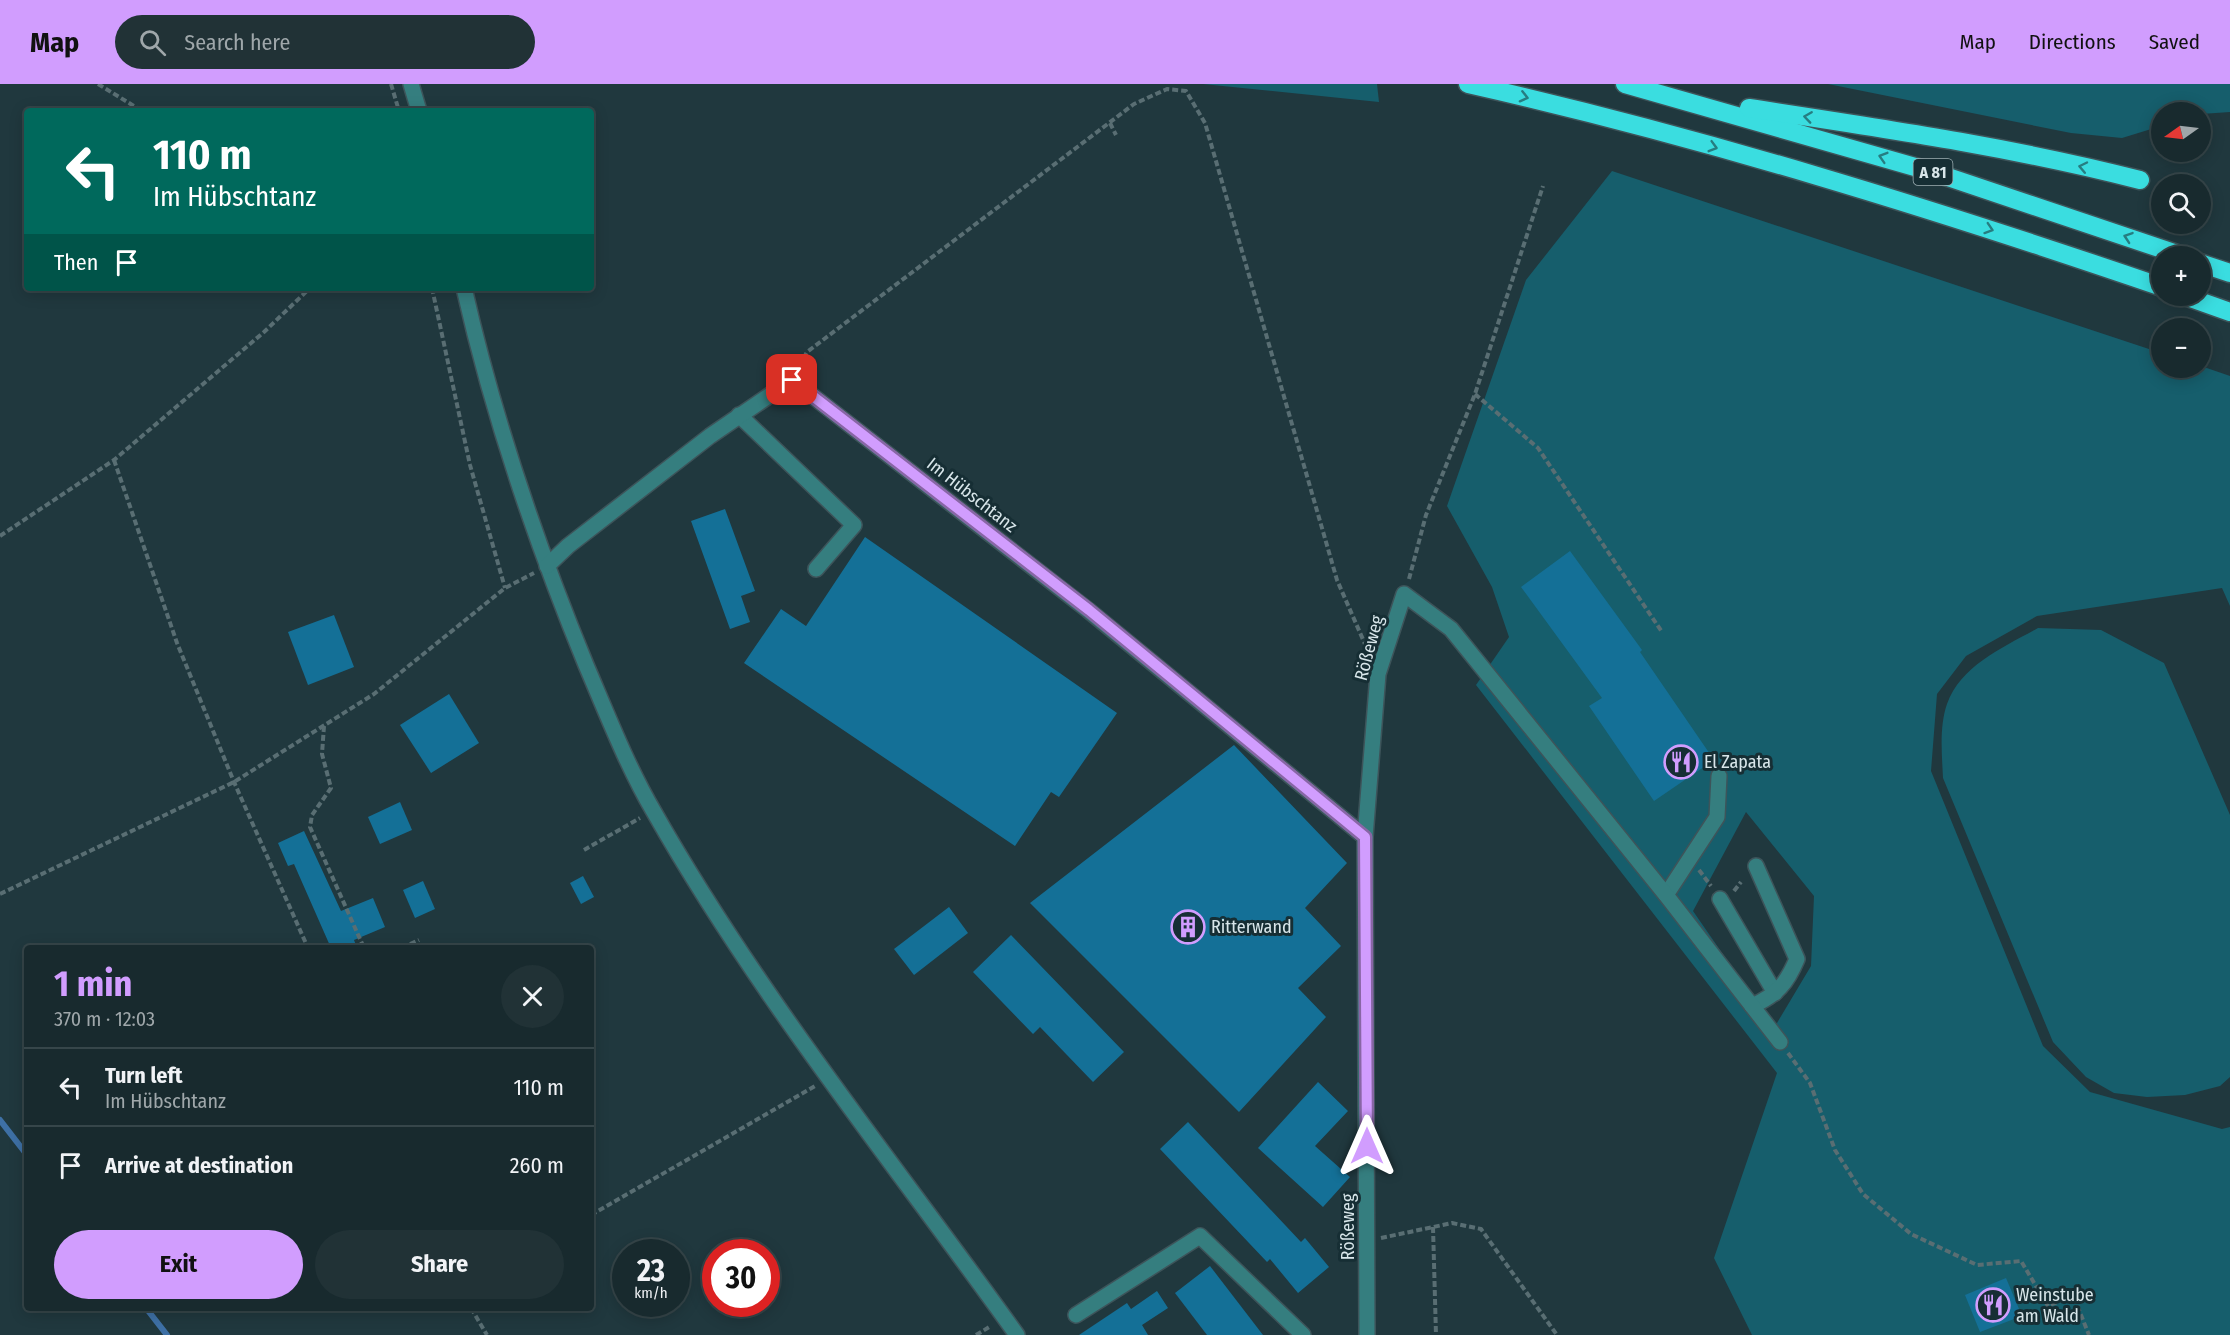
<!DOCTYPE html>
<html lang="en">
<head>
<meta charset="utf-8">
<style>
  body { margin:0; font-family:"Fira Sans Condensed",sans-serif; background:#213236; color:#f1f3f6; height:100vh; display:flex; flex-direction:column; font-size:22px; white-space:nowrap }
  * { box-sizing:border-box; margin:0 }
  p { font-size:20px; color:#9fa7aa }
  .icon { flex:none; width:33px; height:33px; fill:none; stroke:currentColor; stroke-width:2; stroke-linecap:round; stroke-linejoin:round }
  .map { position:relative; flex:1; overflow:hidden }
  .sheet { position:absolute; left:24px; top:861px; width:570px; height:366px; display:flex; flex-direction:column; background:#182a2e; border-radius:6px; box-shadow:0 3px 15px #0003,0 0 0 2px #36464a }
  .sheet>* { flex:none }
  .banner { position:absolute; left:24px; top:24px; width:570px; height:183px; border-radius:6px; box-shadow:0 3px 15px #0003,0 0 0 2px #36464a; background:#00695c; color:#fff; overflow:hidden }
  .needle { width:39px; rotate:256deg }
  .controls { position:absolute; left:2151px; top:18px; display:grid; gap:12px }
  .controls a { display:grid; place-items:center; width:60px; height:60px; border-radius:50%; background:#182a2e; box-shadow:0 3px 15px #0003,0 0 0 2px #36464a; font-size:30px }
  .speed { position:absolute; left:612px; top:1155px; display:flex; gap:12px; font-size:30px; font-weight:700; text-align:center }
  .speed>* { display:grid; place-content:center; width:78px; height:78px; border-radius:50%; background:#182a2e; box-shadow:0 3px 15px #0003,0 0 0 2px #36464a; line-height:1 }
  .speed small { font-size:15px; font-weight:400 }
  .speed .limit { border:9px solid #d22; background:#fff; color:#111 }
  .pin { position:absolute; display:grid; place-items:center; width:51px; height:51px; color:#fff; margin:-26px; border-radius:12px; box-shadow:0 3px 9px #0006 }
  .me { position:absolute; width:66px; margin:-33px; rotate:0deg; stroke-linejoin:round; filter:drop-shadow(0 0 4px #0008) }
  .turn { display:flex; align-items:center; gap:21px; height:126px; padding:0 30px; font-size:27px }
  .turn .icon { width:78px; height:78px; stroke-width:2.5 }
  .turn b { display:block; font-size:42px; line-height:51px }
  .then { display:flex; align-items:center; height:57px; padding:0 30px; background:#0003; gap:12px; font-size:22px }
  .round { display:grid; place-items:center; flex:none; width:63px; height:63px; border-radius:32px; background:#213236 }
  .head { display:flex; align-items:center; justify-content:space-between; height:102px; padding:0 30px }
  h1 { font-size:36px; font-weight:700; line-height:45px; color:#d19dfe }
  .cta { display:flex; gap:12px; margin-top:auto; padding:12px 30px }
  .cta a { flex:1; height:69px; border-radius:36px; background:#d19dfe; color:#111; font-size:24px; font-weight:700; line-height:69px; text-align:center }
  .cta a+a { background:#213236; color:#f1f3f6 }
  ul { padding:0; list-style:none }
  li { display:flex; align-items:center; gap:18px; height:78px; padding:0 30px; border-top:2px solid #36464a }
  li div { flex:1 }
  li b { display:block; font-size:22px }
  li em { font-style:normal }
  header { display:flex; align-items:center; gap:36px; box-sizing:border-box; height:84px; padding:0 30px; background:#d19dfe; color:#111 }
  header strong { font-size:28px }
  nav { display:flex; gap:33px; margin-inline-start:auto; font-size:21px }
  .search { width:420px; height:54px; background:#213236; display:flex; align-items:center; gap:15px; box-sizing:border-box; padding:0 21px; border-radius:33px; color:#9fa7aa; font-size:22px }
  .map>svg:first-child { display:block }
  .green { fill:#165e6c; fill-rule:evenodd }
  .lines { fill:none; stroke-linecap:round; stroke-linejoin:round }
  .stream { stroke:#3e70a5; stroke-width:6 }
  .building { fill:#147097 }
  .minor-casing { stroke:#3d545a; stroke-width:18 }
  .highway-casing { stroke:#3d545a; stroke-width:21 }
  .path { stroke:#596e73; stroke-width:4; stroke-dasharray:6 3; stroke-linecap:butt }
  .minor { stroke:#357e7f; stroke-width:15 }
  .highway { stroke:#3adde0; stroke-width:18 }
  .oneway { stroke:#267d81 }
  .route-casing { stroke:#8866a5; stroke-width:15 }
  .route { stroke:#d19dfe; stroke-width:10 }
  .labels { text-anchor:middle; stroke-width:6; stroke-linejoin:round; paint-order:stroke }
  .shield { fill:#162e34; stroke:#9eafb3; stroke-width:1.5 }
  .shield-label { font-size:16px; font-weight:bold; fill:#d8e6ea }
  .street-label { font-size:18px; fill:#d8e6ea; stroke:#162e34 }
  .poi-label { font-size:18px; fill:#d8e6ea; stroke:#162e34; text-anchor:start }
</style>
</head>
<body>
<header>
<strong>Map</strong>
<div class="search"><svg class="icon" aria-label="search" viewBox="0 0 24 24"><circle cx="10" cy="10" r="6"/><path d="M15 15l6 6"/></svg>Search here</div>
<nav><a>Map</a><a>Directions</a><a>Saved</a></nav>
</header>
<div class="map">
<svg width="2230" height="1251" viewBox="0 0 2230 1251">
  <rect width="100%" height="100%" fill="#20383e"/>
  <!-- green -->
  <g class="green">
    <path d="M 1203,0 L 1377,0 L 1379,18 Z"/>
    <path d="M 1828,0 L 2230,0 L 2230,28 L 2201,30 L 2162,28 L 2161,42 L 2122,54 L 2071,49 Z"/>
    <path d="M 1612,87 L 2161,269 L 2162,284 L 2201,282 L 2230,292 L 2230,522 L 2222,504 L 2037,532 L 1966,572 L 1937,610 L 1931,687 L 2043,962 L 2090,1008 L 2222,1045 L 2230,1043 L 2230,1251 L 1752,1251 L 1714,1174 L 1777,989 L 1476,601 L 1509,553 L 1492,503 L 1447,422 L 1526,196 ZM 1746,728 L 1814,812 L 1811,882 L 1774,944 L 1693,827 Z"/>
    <path d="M 2038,544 L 2101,546 L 2164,579 L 2230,731 L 2230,993 L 2220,1002 L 2185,1011 L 2147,1013 L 2114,1009 L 2086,993 L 2053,958 L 1943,694 C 1942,671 1939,643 1947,620 C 1961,581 2004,563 2038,544 Z"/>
  </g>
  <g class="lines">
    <!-- stream -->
    <g class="stream">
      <path d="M 0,1036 L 27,1071"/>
      <path d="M 146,1224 L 167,1251"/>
    </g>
  </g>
  <!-- building -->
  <g class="building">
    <path d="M 725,425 L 755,507 L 741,512 L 750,538 L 730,545 L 691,437 Z"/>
    <path d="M 865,453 L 1117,629 L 1059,713 L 1051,708 L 1015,762 L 744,579 L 781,525 L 806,542 Z"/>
    <path d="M 1570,467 L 1642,566 L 1640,568 L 1714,676 L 1654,717 L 1589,622 L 1602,614 L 1521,503 Z"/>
    <path d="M 334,531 L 354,583 L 308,601 L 288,548 Z"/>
    <path d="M 449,610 L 479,659 L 431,689 L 400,641 Z"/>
    <path d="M 1234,661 L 1347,779 L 1305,824 L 1341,862 L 1298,904 L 1326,933 L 1239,1028 L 1030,819 Z"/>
    <path d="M 400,718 L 412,746 L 380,760 L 368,733 Z"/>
    <path d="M 304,747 L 341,827 L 373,814 L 385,843 L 354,856 L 357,864 L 331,864 L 294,780 L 288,782 L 278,759 Z"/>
    <path d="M 583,792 L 594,813 L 581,820 L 570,799 Z"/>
    <path d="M 423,797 L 435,825 L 415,834 L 403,806 Z"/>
    <path d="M 949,823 L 968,849 L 914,891 L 894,865 Z"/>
    <path d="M 1011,851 L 1124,968 L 1093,998 L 1040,943 L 1033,950 L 973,888 Z"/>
    <path d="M 1318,998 L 1348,1027 L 1315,1062 L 1350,1093 L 1323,1123 L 1258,1064 Z"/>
    <path d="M 1188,1038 L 1301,1158 L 1305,1154 L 1329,1183 L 1298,1209 L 1270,1175 L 1267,1178 L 1160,1065 Z"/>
    <path d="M 1210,1182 L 1263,1251 L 1207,1251 L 1175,1209 Z"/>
    <path d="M 2006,1194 L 2022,1232 L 1980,1248 L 1965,1211 Z"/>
    <path d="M 1157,1207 L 1168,1224 L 1142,1241 L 1148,1251 L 1079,1251 L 1127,1219 L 1131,1225 Z"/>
  </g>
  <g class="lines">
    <defs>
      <g id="minor">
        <path d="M 411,0 L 419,27"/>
        <path d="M 464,204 C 493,332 536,459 586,581 C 607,630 627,682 654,728 C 759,913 894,1079 1017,1251"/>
        <path d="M 739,331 L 854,441 L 816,485"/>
        <path d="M 547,482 L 568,462 L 710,352 L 792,296 L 1088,526 L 1365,753"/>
        <path d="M 1666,811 L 1717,733 L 1719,692"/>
        <path d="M 1720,815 L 1775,909"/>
        <path d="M 1752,922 C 1777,911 1787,899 1797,875 L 1756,782"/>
        <path d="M 1076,1231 L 1200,1152 L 1303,1251"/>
        <path d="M 1367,1251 L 1365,753 L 1378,590 L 1404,510 L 1451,545 L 1666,811 L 1780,958"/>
      </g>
      <g id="highway">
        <path d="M 1468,0 C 1703,53 1934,125 2162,203"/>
        <path d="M 1625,0 L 1936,89 L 2183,172"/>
        <path d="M 1749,24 C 1880,44 2012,63 2140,96"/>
        <path d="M 2200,179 L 2230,189"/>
        <path d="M 2185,212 L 2230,228"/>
      </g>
    </defs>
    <!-- minor casing -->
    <use href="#minor" class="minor-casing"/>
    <!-- highway casing -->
    <use href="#highway" class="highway-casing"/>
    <!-- path -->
    <g class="path">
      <path d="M 98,0 L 142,27"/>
      <path d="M 391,0 L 399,27"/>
      <path d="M 1110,39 L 1116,51"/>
      <path d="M 432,204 L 470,381 L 505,504"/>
      <path d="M 799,282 L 807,268 L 1134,20 L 1167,5 L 1186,7 L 1205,39 L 1337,496 L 1368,567"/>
      <path d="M 1475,310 L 1538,364 L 1662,548"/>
      <path d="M 114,376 L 177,559 L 234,698 L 308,864"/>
      <path d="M 0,452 L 114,376 L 264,248 L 310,204"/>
      <path d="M 1409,495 L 1426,431 L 1475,310 L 1543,102"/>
      <path d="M 324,642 L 322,670 L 331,704 L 312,731 L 310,743 L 364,864"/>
      <path d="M 584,766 L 640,734"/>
      <path d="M 1699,786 L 1711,802"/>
      <path d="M 1734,807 L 1741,798"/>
      <path d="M 0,810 L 234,698 L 374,610 L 505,504 L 534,489"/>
      <path d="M 402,864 L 419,856"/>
      <path d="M 1788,969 L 1810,999 L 1835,1066 L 1863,1110 L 1911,1150 L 1977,1181 L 2021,1177 L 2048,1222 L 2073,1211 L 2089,1251"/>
      <path d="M 591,1131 L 817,1001"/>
      <path d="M 1433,1143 L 1436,1251"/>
      <path d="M 1381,1154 L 1452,1139 L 1481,1145 L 1557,1251"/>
      <path d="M 471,1224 L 487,1251"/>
      <path d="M 976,1251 L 991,1242"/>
    </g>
    <!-- minor -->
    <use href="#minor" class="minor"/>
    <!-- highway -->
    <use href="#highway" class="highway"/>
  </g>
  <!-- one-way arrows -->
  <defs><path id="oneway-chevron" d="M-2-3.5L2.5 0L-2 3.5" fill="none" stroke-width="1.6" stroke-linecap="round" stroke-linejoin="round" transform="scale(1.5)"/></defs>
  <g class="oneway">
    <use href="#oneway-chevron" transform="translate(1524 13) rotate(14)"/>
    <use href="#oneway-chevron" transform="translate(1808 33) rotate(-172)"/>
    <use href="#oneway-chevron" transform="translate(1713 63) rotate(16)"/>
    <use href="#oneway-chevron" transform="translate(1883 73) rotate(-163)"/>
    <use href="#oneway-chevron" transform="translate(2083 83) rotate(-168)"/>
    <use href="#oneway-chevron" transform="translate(1989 145) rotate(18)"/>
    <use href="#oneway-chevron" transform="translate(2128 153) rotate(-161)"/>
  </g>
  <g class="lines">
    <defs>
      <path id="route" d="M 792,296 L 1089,526 L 1365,753 L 1367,1062"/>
    </defs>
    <!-- route casing -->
    <use href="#route" class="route-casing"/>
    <!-- route -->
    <use href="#route" class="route"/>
  </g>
  <!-- icons -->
  <defs>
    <symbol id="restaurant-ring" viewBox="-11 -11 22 22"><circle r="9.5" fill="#162e34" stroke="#d19dfe" stroke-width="1.5"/><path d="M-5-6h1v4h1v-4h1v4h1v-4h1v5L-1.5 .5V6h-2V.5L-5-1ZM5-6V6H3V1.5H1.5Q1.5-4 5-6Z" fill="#d19dfe"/></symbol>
    <symbol id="building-ring" viewBox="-11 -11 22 22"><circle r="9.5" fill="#162e34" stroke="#d19dfe" stroke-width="1.5"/><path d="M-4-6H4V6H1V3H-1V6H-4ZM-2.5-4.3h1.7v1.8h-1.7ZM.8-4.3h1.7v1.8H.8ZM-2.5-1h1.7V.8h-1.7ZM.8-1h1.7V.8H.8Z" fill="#d19dfe"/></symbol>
  </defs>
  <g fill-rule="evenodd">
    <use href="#restaurant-ring" x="1662" y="659" width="38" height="38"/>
    <use href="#building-ring" x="1169" y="824" width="38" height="38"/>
    <use href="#restaurant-ring" x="1974" y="1202" width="38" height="38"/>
  </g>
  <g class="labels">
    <!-- shield labels -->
    <rect class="shield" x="1913.5" y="75" width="39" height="26" rx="4.5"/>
    <g class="shield-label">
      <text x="1933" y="94">A 81</text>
    </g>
    <!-- street labels -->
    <g class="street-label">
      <text transform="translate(972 411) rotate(38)" y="6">Im Hübschtanz</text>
      <text transform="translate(1369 564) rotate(-75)" y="6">Rößeweg</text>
      <text transform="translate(1348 1143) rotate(-90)" y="6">Rößeweg</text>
    </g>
    <!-- poi labels -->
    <g class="poi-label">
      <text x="1704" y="684">El Zapata</text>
      <text x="1211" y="849">Ritterwand</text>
      <text x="2016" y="1217">Weinstube<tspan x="2016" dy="21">am Wald</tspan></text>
    </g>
  </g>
</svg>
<div class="controls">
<a><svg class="needle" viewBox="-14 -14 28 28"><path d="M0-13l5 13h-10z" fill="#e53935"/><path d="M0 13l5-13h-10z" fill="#9fa7aa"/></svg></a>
<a><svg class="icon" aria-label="search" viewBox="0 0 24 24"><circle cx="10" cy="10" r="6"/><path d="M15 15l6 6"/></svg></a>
<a>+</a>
<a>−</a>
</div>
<div class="speed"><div>23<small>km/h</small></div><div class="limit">30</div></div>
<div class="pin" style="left:792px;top:296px;background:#d93025"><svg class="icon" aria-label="arrive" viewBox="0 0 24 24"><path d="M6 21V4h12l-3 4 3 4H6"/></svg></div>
<svg class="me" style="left:1367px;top:1062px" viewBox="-20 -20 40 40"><path d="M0-17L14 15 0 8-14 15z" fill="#d19dfe" stroke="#fff" stroke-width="4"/></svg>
<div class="banner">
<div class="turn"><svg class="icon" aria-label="left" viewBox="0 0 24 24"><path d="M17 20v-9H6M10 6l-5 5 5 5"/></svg><div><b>110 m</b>Im Hübschtanz</div></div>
<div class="then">Then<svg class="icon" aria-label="arrive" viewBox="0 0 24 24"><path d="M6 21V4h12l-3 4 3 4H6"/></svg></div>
</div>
<section class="sheet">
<div class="head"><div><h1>1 min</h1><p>370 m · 12:03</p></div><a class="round"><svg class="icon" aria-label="close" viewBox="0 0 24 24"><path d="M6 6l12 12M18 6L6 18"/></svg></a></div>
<ul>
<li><svg class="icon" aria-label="left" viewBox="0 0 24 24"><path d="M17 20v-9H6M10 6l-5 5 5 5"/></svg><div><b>Turn left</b><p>Im Hübschtanz</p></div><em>110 m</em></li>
<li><svg class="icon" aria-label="arrive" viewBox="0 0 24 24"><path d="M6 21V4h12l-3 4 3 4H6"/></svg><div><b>Arrive at destination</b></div><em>260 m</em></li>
</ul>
<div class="cta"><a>Exit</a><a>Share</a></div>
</section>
</div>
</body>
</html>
